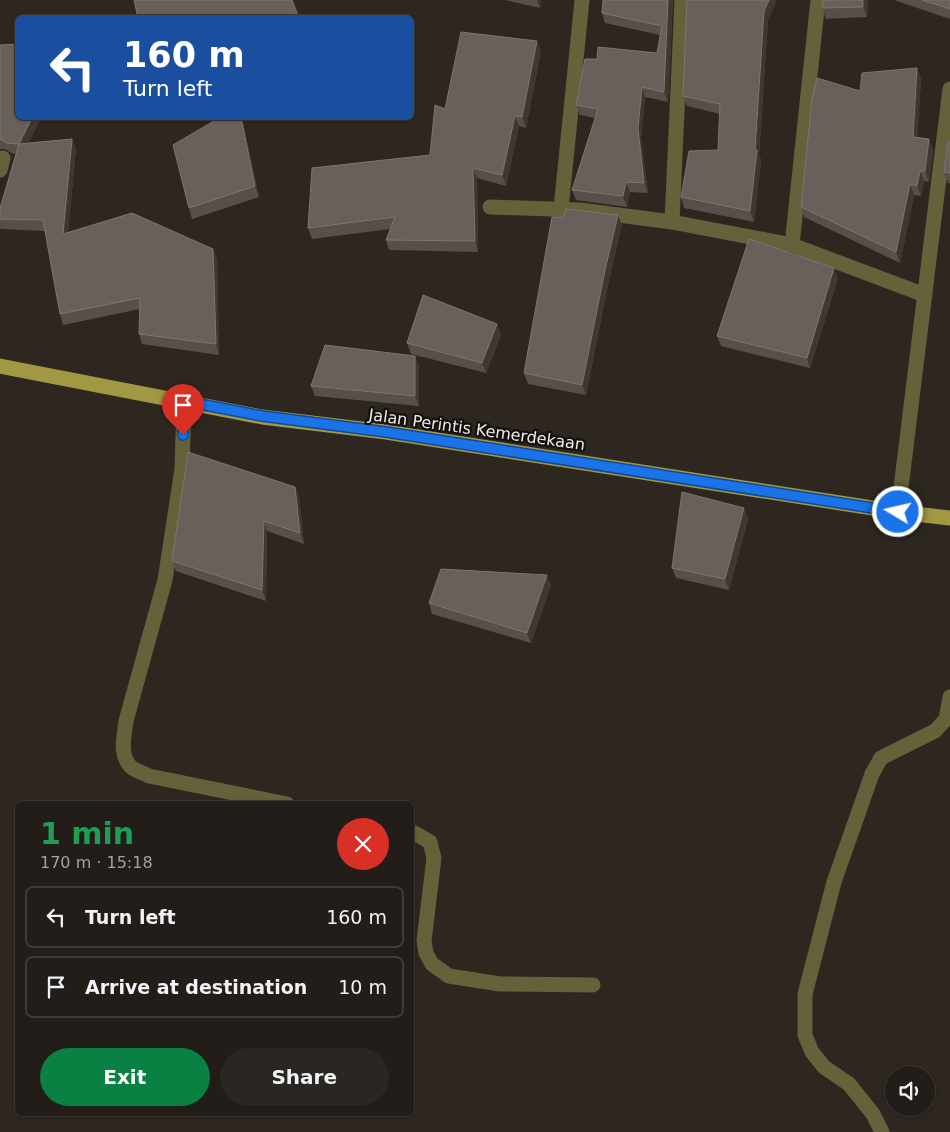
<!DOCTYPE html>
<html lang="en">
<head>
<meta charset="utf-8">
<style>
  body { margin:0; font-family:"DejaVu Sans",sans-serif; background:#2a2621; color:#f1f3f6; height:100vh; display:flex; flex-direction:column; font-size:19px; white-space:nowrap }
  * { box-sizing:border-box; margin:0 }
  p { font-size:16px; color:#a2a2a2 }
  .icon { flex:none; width:28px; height:28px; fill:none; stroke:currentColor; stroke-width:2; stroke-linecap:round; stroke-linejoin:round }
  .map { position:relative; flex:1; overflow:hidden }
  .details { position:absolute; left:15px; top:801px; width:399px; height:315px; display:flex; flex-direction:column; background:#221d18; border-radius:8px; box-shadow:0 1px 4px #0004,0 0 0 1px #3f3b37 }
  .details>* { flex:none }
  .top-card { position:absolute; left:15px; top:15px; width:399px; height:105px; border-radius:8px; box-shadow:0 1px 4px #0004,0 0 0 1px #3f3b37; background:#1a4fa0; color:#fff; overflow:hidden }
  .tools { position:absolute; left:885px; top:1066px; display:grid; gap:10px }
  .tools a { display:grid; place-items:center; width:50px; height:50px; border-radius:50%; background:#221d18; box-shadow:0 1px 4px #0004,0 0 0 1px #3f3b37; font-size:25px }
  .pin { position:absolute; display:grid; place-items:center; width:42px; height:42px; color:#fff; margin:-51px -21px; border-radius:50% 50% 50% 0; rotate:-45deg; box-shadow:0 0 5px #0007 }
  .pin .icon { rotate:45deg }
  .me { position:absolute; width:55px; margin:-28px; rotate:279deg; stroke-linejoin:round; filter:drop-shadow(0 0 4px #0008) }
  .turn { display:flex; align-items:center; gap:18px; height:105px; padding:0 25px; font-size:22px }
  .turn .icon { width:65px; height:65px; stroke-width:2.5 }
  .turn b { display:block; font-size:35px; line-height:42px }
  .round { display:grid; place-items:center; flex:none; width:52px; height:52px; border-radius:26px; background:#2a2621 }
  .headline { display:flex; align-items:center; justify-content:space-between; height:85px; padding:0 25px }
  h1 { font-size:30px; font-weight:700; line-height:38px; color:#1e9e55 }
  .action { display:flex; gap:10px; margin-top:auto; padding:10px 25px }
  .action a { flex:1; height:58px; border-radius:30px; background:#0b8043; color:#fff; font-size:20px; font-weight:700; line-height:58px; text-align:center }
  .action a+a { background:#2a2621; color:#f1f3f6 }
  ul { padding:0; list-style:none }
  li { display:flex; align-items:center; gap:15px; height:62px; margin:0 10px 8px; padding:0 15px; border:2px solid #3f3b37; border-radius:8px }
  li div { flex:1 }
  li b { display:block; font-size:19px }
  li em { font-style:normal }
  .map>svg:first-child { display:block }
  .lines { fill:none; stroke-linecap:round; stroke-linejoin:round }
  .minor { stroke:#65613a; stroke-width:15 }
  .major { stroke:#a29843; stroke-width:15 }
  .wall { fill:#584e4a }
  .shaded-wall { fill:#403732 }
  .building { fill:#695f5b; stroke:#7e7571 }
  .route-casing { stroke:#114b97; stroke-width:12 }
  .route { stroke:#1a73e8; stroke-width:9 }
  .labels { text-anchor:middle; stroke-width:4.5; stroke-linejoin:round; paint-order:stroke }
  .street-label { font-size:16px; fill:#f0ece7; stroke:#13100d }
</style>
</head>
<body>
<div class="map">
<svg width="950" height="1132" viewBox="0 0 950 1132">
  <rect width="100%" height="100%" fill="#2d2720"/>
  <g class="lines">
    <!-- minor -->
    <g class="minor">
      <path d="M 818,0 L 792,245 L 925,295"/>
      <path d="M 0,170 L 3,158"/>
      <path d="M 490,207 L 580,210 L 672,222 L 792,245"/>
      <path d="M 561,209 L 582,0"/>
      <path d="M 672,222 L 682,0"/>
      <path d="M 184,401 L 182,469 L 165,580 L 126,721 C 124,737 119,755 131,767 C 135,771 144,773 149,776 L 287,804"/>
      <path d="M 898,512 L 950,89"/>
      <path d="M 411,831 L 430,842 L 434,858 L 424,941 L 426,953 L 432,964 L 449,976 L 500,984 L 593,985"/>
      <path d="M 882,1132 L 873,1114 L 849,1084 L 824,1067 L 812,1052 L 805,1035 L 805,994 L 834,882 L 872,774 L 881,758 L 935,731 L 946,719 L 950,697"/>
    </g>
    <!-- major -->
    <path class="major" d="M 0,366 L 262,417 L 386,432 L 898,512 L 950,518"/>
  </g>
  <!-- wall -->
  <g class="wall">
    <path d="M 505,0 L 541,0 L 540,8 Z"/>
    <path d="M 673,0 L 668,102 L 645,97 L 641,138 L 648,193 L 630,192 L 627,207 L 576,200 L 572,190 L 595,118 L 580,115 L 576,105 L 597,59 L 657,53 L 660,35 L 605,23 L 602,13 Z"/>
    <path d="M 823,0 L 868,0 L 867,17 L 826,19 L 822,8 Z"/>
    <path d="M 894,0 L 950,0 L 950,19 Z"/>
    <path d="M 768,21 L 759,156 L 761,160 L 754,222 L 684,208 L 681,197 L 718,150 L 720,114 L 687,106 L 683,96 Z"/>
    <path d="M 0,45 L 18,118 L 41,118 L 28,143 L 72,139 L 76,149 L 68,232 L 217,259 L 219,355 L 142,344 L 139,334 L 140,309 L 63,325 L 60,314 L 45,231 L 1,229 L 0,228 L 0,208 L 16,154 L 11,153 L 5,149 L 0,149 Z"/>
    <path d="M 541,51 L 526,128 L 519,126 L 506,186 L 477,178 L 478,252 L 389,250 L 386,240 L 390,229 L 312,239 L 308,228 L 430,155 L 445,109 Z"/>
    <path d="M 921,78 L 917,137 L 929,139 L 933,150 L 929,182 L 924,181 L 921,196 L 914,195 L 900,263 L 804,217 L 801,207 Z"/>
    <path d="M 242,118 L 259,197 L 192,219 L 189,208 Z"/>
    <path d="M 950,142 L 950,183 L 948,183 L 944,172 Z"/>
    <path d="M 563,217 L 622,225 L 609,280 L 586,395 L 528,384 L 524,373 Z"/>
    <path d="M 838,278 L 810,368 L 721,346 L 717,336 Z"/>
    <path d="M 497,324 L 501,335 L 486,373 L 411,354 L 407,343 Z"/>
    <path d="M 419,366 L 419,406 L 315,396 L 311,386 Z"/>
    <path d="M 295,487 L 299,497 L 304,544 L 267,531 L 266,601 L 176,571 L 172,561 Z"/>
    <path d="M 744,508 L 748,519 L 729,590 L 676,578 L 672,568 Z"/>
    <path d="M 551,585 L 531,643 L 432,614 L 429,603 Z"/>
  </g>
  <!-- shaded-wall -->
  <g class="shaded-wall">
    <path d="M 537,0 L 541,0 L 540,8 Z"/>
    <path d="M 668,0 L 673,0 L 668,102 L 664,92 Z"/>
    <path d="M 769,0 L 777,0 L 768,21 L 759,156 L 761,160 L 754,222 L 750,211 L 755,150 L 764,11 Z"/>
    <path d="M 863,0 L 868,0 L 867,17 L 863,7 Z"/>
    <path d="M 537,41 L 541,51 L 526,128 L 522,117 Z"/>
    <path d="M 917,68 L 921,78 L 917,147 L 913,137 Z"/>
    <path d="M 642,87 L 645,97 L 641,138 L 648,193 L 644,183 L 638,128 Z"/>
    <path d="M 515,116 L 519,126 L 506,186 L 502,175 Z"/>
    <path d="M 32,118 L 41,118 L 22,154 L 19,144 Z"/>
    <path d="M 241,118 L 242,118 L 259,197 L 255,186 Z"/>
    <path d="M 72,139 L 76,149 L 67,244 L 63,234 Z"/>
    <path d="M 929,139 L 933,150 L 929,182 L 925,171 Z"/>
    <path d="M 473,168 L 477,178 L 478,252 L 475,241 Z"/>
    <path d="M 920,171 L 924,181 L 921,196 L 917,186 Z"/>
    <path d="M 626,182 L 630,192 L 627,207 L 623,196 Z"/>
    <path d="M 910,184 L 914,195 L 900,263 L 896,252 Z"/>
    <path d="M 618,215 L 622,225 L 609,280 L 586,395 L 582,385 L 605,270 Z"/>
    <path d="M 213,249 L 217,259 L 219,355 L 216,344 Z"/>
    <path d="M 834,268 L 838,278 L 810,368 L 807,358 Z"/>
    <path d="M 497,324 L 501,335 L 486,373 L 482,363 Z"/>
    <path d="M 415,356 L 419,366 L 419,406 L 415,396 Z"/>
    <path d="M 295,487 L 299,497 L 304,544 L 300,533 Z"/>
    <path d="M 744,508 L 748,519 L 729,590 L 725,579 Z"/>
    <path d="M 264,521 L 267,531 L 266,601 L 262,590 Z"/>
    <path d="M 547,575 L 551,585 L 531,643 L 527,633 Z"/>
  </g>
  <!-- building -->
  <g class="building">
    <path d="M 134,0 L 292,0 L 299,18 L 138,18 Z"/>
    <path d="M 603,0 L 668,0 L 664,92 L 642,87 L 638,128 L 644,183 L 626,182 L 623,196 L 572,190 L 598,109 L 576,105 L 585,59 L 597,59 L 598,47 L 657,53 L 662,26 L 602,13 Z"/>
    <path d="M 687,0 L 769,0 L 764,11 L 755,150 L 757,150 L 750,211 L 681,197 L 689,151 L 718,150 L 720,104 L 683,96 Z"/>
    <path d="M 823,0 L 863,0 L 863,7 L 822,8 Z"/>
    <path d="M 922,0 L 950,0 L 950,9 Z"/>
    <path d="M 461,32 L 537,41 L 522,117 L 515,116 L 502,175 L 473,168 L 475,241 L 386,240 L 395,217 L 308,228 L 312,168 L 430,155 L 435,105 L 445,109 Z"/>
    <path d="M 18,44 L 18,118 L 32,118 L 19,144 L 7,143 L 0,139 L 0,45 Z"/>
    <path d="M 917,68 L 913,137 L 929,139 L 925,171 L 920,171 L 917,186 L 910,184 L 896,252 L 801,207 L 812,100 L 817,78 L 860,91 L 862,73 Z"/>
    <path d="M 219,118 L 241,118 L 255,186 L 189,208 L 173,145 Z"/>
    <path d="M 72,139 L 63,234 L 132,213 L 213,249 L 216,344 L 139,334 L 140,298 L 60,314 L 43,220 L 0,219 L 0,208 L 19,144 Z"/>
    <path d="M 948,142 L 950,142 L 950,173 L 944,172 Z"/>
    <path d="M 566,209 L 618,215 L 605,270 L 582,385 L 524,373 L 552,217 L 563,217 Z"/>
    <path d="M 749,239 L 834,268 L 807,358 L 717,336 Z"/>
    <path d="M 423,295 L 497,324 L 482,363 L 407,343 Z"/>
    <path d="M 325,345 L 415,356 L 415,396 L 311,386 Z"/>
    <path d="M 188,452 L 295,487 L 300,533 L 264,521 L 262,590 L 172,561 Z"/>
    <path d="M 682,492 L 744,508 L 725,579 L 672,568 Z"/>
    <path d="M 441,569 L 547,575 L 527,633 L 429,603 Z"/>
  </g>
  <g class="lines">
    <defs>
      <path id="route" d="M 183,435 L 184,401 L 262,416 L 386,432 L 898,512"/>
    </defs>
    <!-- route casing -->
    <use href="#route" class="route-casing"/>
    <!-- route -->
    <use href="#route" class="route"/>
  </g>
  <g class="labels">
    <!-- street labels -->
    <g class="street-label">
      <text transform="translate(477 429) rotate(8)" y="6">Jalan Perintis Kemerdekaan</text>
    </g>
  </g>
</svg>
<div class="tools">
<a><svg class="icon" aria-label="sound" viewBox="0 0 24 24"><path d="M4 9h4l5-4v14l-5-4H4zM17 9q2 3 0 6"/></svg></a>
</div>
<div class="pin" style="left:183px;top:435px;background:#d93025"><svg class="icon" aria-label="arrive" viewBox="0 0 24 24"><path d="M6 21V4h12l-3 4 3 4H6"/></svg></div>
<svg class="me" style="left:898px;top:512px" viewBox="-20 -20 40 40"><circle r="17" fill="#1a73e8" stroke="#fff" stroke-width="3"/><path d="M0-11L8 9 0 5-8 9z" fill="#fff"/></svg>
<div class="top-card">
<div class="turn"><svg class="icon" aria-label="left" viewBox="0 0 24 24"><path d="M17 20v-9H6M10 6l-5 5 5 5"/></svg><div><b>160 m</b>Turn left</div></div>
</div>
<section class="details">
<div class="headline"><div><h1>1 min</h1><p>170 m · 15:18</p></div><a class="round" style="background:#d93025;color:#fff"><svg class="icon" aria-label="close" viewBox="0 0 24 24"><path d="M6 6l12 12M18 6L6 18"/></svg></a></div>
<ul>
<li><svg class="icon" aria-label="left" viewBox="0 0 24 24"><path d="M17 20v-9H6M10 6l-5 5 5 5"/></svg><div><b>Turn left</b></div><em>160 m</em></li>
<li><svg class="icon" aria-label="arrive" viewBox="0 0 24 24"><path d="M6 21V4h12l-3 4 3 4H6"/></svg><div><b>Arrive at destination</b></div><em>10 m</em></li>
</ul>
<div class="action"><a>Exit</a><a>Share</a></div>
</section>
</div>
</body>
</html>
